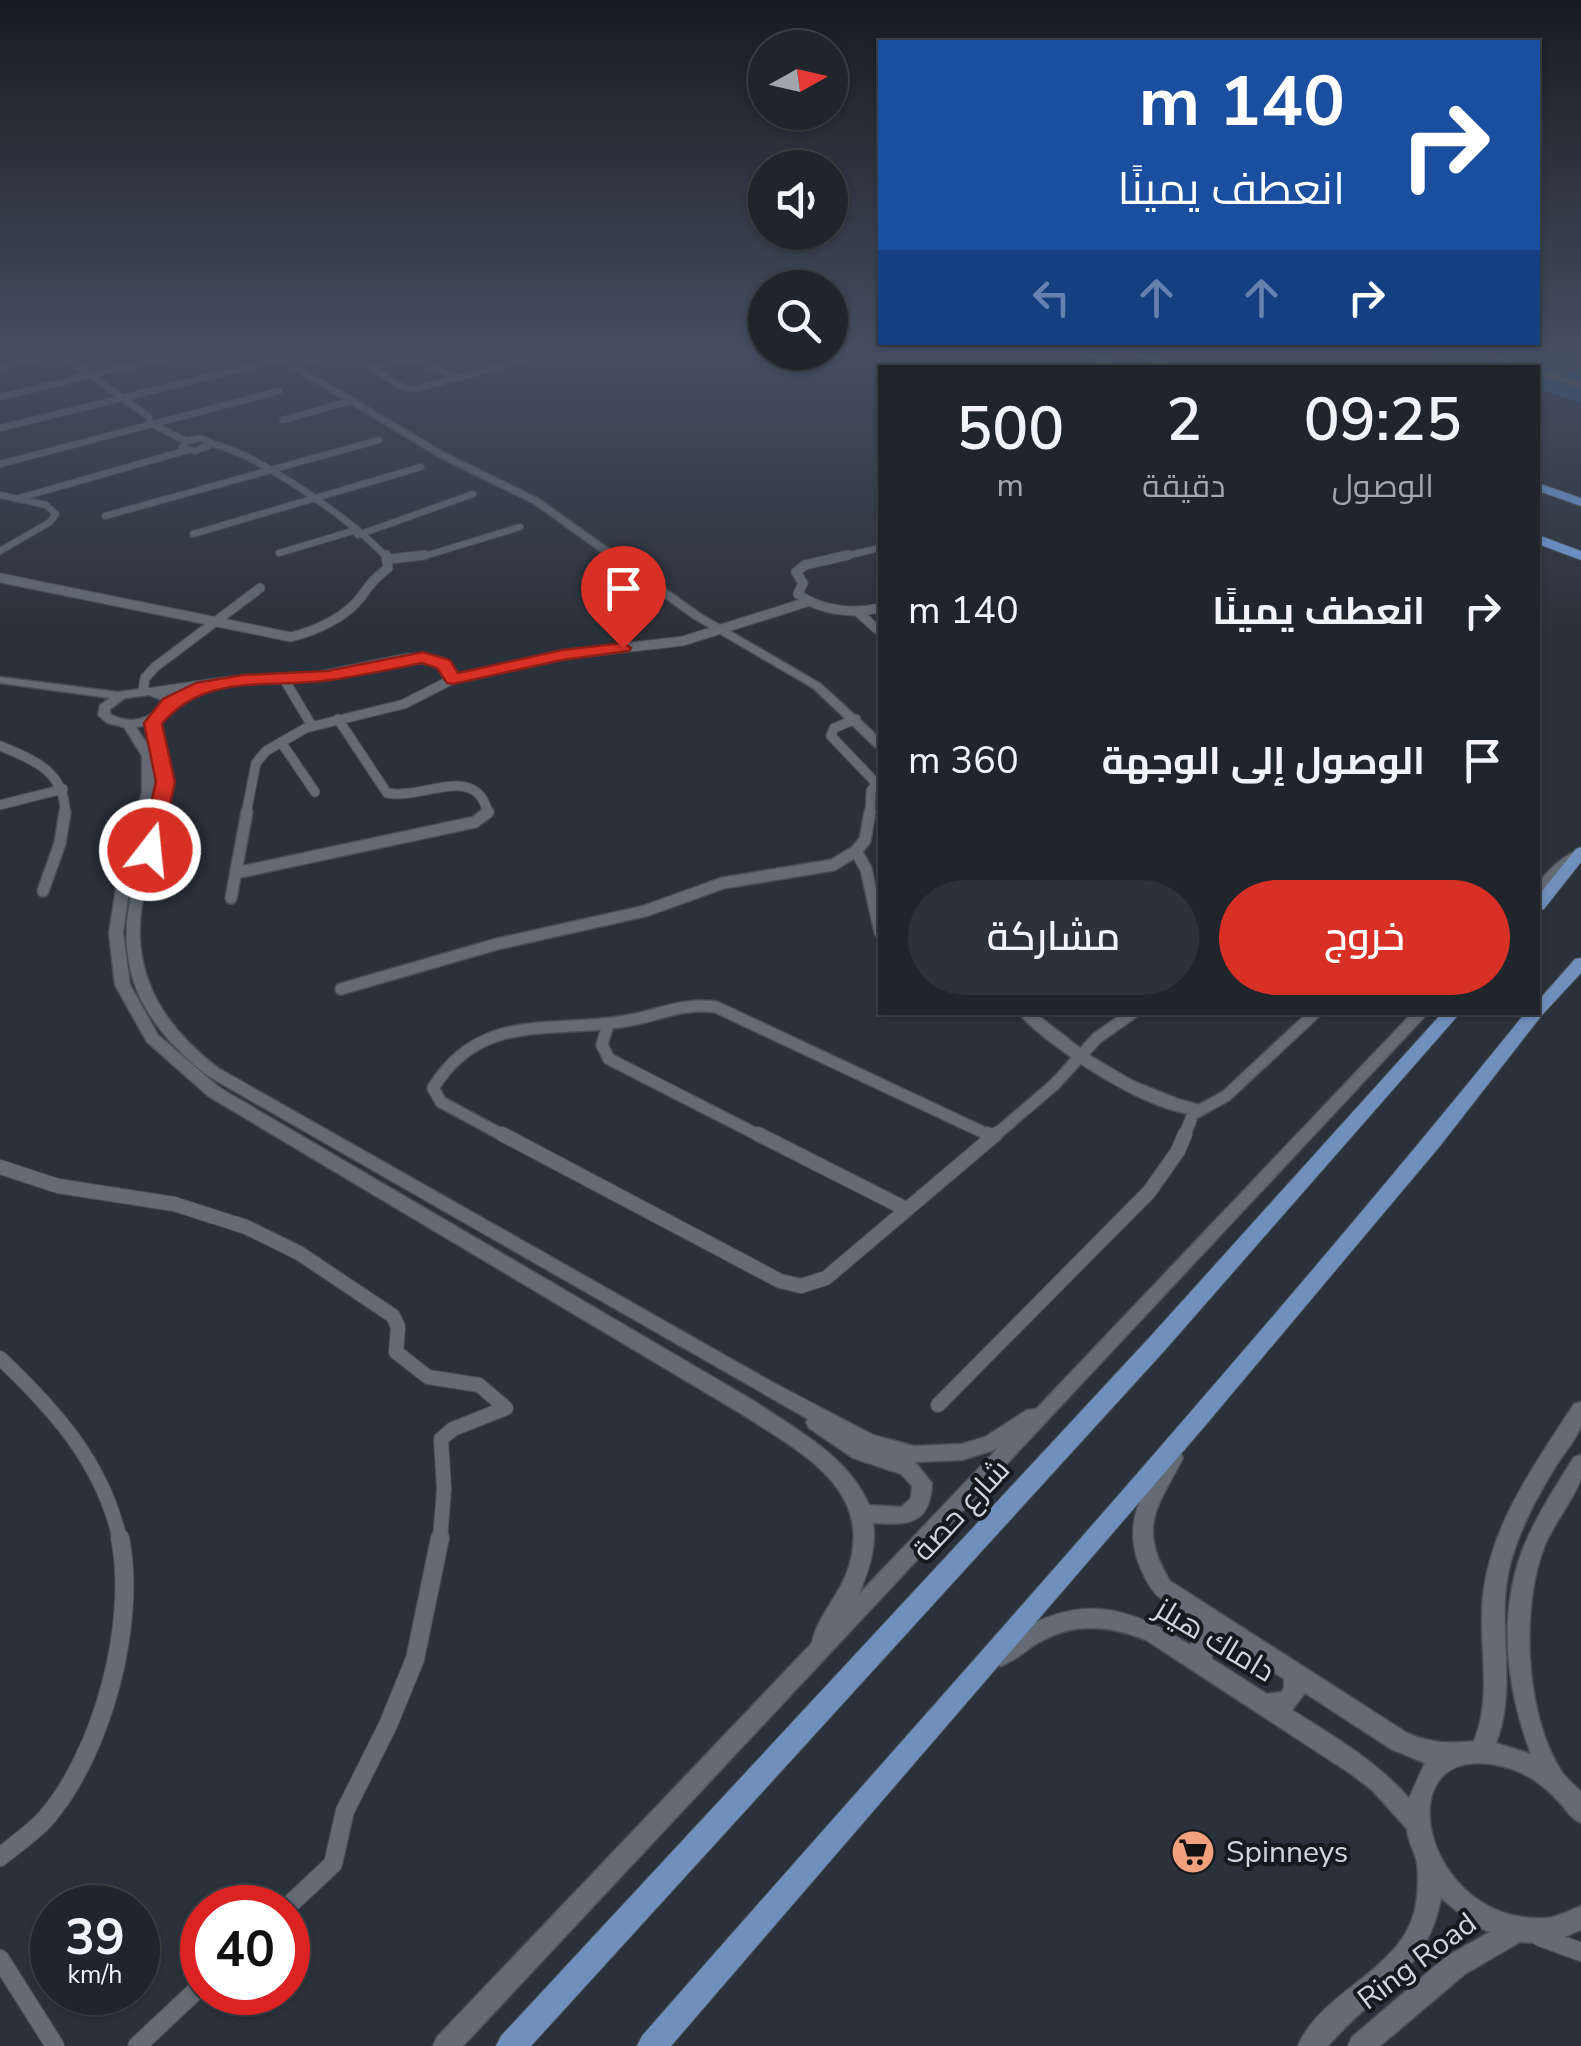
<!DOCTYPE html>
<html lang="ar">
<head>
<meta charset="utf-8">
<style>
  body { margin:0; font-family:"Nunito Sans",Cairo,sans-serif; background:#2d3138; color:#f1f3f6; direction:rtl; height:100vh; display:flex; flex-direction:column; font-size:38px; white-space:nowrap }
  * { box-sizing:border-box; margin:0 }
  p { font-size:32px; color:#a2a5a9 }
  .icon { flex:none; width:55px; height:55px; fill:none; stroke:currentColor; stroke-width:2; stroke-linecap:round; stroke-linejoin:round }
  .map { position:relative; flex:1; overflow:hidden; direction:ltr }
  .details { position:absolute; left:878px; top:365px; width:662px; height:650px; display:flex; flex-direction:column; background:#20252c; border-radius:0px; box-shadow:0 2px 8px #0004,0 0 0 2px #3d4248; direction:rtl }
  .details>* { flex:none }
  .guide { position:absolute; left:878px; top:40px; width:662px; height:305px; border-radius:0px; box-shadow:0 2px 8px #0004,0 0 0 2px #3d4248; direction:rtl; background:#1a4fa0; color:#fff; overflow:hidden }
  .needle { width:65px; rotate:82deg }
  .fabs { position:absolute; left:748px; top:30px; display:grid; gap:20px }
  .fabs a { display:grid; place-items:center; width:100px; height:100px; border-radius:50%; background:#20252c; box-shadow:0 2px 8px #0004,0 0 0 2px #3d4248; font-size:50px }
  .speed { position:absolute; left:30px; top:1885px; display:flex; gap:20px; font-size:50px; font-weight:700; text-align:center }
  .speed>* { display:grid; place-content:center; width:130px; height:130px; border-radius:50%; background:#20252c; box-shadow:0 2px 8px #0004,0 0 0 2px #3d4248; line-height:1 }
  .speed small { font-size:25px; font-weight:400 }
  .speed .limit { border:15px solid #d22; background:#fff; color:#111 }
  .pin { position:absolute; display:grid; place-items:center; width:85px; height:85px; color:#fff; margin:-102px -42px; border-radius:50% 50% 50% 0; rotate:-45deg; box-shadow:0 0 10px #0007 }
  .pin .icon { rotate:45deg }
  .me { position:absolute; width:110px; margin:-55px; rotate:16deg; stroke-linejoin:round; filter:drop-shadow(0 0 8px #0008) }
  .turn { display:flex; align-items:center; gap:35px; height:210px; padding:0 30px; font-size:45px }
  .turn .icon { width:130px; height:130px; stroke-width:2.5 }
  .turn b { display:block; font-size:70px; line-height:85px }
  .lanes { display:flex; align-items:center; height:95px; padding:0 30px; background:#0003; justify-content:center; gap:50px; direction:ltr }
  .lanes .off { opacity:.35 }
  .eta { display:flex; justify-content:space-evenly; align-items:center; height:170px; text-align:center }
  .eta b { font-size:60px; font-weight:600; line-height:70px }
  .button { display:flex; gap:20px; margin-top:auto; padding:20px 30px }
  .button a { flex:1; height:115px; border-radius:60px; background:#d93025; color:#fff; font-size:40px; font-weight:600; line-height:115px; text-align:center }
  .button a+a { background:#2d3138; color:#f1f3f6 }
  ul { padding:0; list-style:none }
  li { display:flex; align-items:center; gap:30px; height:150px; padding:0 30px }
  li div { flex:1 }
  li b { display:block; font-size:38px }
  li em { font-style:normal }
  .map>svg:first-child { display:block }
  .green { fill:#215698 }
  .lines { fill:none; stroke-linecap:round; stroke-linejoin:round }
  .street-far4-casing { stroke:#494e55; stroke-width:8 }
  .street-far3-casing { stroke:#494e55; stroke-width:11 }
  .street-far2-casing { stroke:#494e55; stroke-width:14 }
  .street-far1-casing { stroke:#494e55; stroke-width:16 }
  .street-casing { stroke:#494e55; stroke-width:20 }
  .secondary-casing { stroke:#494e55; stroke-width:3 }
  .primary-casing { stroke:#494e55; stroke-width:2 }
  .highway-casing { stroke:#494e55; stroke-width:2 }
  .street-far4 { stroke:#646b74; stroke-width:6 }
  .street-far3 { stroke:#646b74; stroke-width:9 }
  .street-far2 { stroke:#646b74; stroke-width:11 }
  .street-far1 { stroke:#646b74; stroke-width:14 }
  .street { stroke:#646b74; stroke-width:18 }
  .secondary { fill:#646b74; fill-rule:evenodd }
  .primary { fill:#6f90bc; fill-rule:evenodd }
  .highway { fill:#77a9ec; fill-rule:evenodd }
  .route { fill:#d93025; stroke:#8d1f18; stroke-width:2.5 }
  .labels { text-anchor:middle; stroke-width:8; stroke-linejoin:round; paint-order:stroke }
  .near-street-label { font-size:30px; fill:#d1d5da; stroke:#16191d }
  .near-poi-label { font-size:30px; fill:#d1d5da; stroke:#16191d; text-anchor:start }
</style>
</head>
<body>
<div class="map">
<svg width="1581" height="2046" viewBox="0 0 1581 2046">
  <rect width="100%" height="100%" fill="#2b313a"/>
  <!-- green -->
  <path class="green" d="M 1425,352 L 1581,352 L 1581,403 L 1538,388 L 1538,368 L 1473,367 Z"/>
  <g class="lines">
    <defs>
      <g id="street-far4">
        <path d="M 425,352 L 371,368 L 403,387 L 416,389 L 527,359 L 533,356 L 531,352"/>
        <path d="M 467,352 L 497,368"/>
        <path d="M 1476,352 L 1525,368"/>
        <path d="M 1563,352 L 1581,358"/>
        <path d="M 60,353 L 149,417 L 150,423 L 186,441"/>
        <path d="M 407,356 L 454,376"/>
        <path d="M 290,365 L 341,352"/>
        <path d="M 0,366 L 63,352"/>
        <path d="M 1538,372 L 1581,385"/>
        <path d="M 1551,376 L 1581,363"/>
        <path d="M 0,397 L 187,352"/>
        <path d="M 283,420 L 350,401"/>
        <path d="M 0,428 L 281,359"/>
        <path d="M 201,438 L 213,444 L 195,451 L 182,447 L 186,441 Z"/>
        <path d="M 213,444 C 260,455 355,522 387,558"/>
        <path d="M 0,464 L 279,391"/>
        <path d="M 0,495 L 46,505 L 56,514 L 50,522 L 0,551"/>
        <path d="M 16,499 L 188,450"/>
        <path d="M 105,516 L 379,440"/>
        <path d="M 193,534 L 421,467"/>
        <path d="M 358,535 L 473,494"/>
        <path d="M 279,553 L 353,531"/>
        <path d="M 402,558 L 428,555 L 520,527"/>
        <path d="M 837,558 L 880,548"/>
      </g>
      <g id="street-far3">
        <path d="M 848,555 L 805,565 L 796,572 L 803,583 L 798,594 C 820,611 854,614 880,608"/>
        <path d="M 390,559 L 425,555"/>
        <path d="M 0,578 L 291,637 C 315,631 345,618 361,597 C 370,584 375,578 388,568 L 386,555"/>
        <path d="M 859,613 L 880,632"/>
        <path d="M 284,679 L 312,726"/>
        <path d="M 143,691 L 145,678 L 155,667 L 260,588"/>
        <path d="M 154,692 L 229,681 L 315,677 L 408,658 L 440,661 L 453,679"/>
        <path d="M 338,719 L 387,793 C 424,800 478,762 488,814"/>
        <path d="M 856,719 L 834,728 L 831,736 L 876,783"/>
        <path d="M 281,742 L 315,792"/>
        <path d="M 0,746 C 34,759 66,773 65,814"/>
        <path d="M 0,805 L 63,789"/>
        <path d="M 246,814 L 256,763 L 266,751 L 306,728 L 404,704 L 453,679 L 562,655 L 683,641 L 807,602"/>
        <path d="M 870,814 L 871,791 L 880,779"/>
      </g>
      <g id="street-far2">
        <path d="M 856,851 L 866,869 L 880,932"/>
        <path d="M 236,873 L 475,822 L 488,812"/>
        <path d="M 43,891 L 60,843 L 65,812"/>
        <path d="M 231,898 L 247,812"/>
        <path d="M 341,989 L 497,944 L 645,911 L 723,883 L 833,865 L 856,851 L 865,840 L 870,812"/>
        <path d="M 608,1024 L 602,1045 L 609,1059 L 762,1137"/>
        <path d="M 506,1137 L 441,1102 L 433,1088 C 481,1011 549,1034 626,1021 C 657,1016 683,1002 716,1007 L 991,1136"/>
        <path d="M 993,1137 L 1054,1085 L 1097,1038 L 1134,1012"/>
        <path d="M 1184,1137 L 1193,1114 L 1226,1096 L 1316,1012"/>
      </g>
      <g id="street-far1">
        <path d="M 502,1134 L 780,1281 L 801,1286 L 826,1278 L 996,1134"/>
        <path d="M 758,1134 L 906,1209"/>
        <path d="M 987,1134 L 991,1136"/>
        <path d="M 0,1167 L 58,1186 L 174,1204 L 246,1227 L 299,1253 L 393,1316 L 398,1327 L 396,1352 L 428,1377 L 479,1385 L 506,1408 L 453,1429 L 441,1439 L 444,1489 L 440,1540"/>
        <path d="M 0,1358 C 56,1411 103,1464 120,1540"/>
        <path d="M 938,1405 L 1149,1192 L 1178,1151 L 1185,1134"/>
      </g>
      <g id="street">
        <path d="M 0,1857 C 16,1844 34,1832 47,1817 C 103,1751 137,1622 120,1538"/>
        <path d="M 286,1908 L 333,1864 L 345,1811 L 388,1725 L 415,1659 L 440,1538"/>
        <path d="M 1540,1937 L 1581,1952"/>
        <path d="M 0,1959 L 55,2046"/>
        <path d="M 137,2046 L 202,1985"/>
      </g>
      <g id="secondary">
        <path d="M 265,352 L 275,352 L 445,453 L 539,499 L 701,614 L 821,684 L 880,738 L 880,749 L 876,748 L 813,688 L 693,618 L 533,503 L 439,457 Z"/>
        <path d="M 0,677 L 118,692 L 150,688 L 174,698 L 176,705 L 160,720 C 157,746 174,770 171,796 C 168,827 155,857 146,886 C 125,964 158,1022 218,1068 L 772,1382 L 873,1435 L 914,1446 L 962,1444 L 985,1437 L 1027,1410 L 1036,1409 L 1413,1012 L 1429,1012 L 463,2046 L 433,2046 L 437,2037 L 812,1643 C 816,1620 837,1597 846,1575 C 879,1490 800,1452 740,1413 L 208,1096 L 147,1042 L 115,985 L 109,933 L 117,883 L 142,793 L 142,756 L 124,727 L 107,723 L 98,715 L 100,705 L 110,698 L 0,683 ZM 149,695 L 163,700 L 164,704 C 148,720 130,725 110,714 L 110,709 L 125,698 ZM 147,725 L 151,750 L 136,727 ZM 154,762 C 164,798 151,832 139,867 C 109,957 134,1018 208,1076 L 808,1419 L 806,1422 L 809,1428 L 853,1458 L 901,1474 L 912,1486 L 911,1498 L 901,1507 L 869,1505 C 849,1457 795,1429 754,1401 L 220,1088 L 158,1035 L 130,985 L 123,933 L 130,883 L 154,793 ZM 997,1449 L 859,1594 C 868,1571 877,1548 873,1523 C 909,1525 930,1525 932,1483 L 915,1462 L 962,1460 Z"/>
        <path d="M 1581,849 L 1581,858 L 1564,870 L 1543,894 L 1538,895 L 1538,883 C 1550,869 1563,855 1581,849 Z"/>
        <path d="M 1017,1012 L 1034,1012 L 1089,1055 L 1133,1081 L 1178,1099 L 1204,1106 L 1206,1110 L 1204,1114 C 1156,1120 1048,1047 1017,1012 Z"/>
        <path d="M 1581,1402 C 1581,1409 1581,1419 1581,1425 C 1578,1438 1564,1453 1557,1464 C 1538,1495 1521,1526 1511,1561 C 1494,1621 1519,1684 1496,1743 L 1531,1754 C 1507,1691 1498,1619 1521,1554 C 1534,1519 1555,1488 1574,1457 L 1581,1455 C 1581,1462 1581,1471 1581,1478 C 1578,1492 1552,1527 1545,1545 C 1520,1607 1525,1712 1560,1769 C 1565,1778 1574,1784 1581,1792 L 1581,1823 C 1570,1818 1567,1810 1559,1802 C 1544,1785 1524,1771 1501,1766 C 1382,1738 1422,1925 1545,1918 C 1557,1918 1570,1910 1581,1906 L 1581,1930 L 1549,1943 L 1520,1942 L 1465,1974 L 1380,2046 L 1348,2046 L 1352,2037 L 1447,1956 L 1490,1932 L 1475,1926 L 1441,1898 C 1427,1974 1373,1993 1328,2046 L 1298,2046 C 1323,1987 1411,1969 1417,1897 C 1418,1886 1419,1869 1416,1859 C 1413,1848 1408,1841 1407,1829 L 1372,1790 L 1351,1774 L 1146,1640 C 1107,1625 1072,1622 1036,1644 C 1024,1652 1014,1661 1001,1666 L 993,1663 L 990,1656 C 996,1644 1009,1638 1020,1631 C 1083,1593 1132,1608 1190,1645 L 1195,1634 L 1204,1626 C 1189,1617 1171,1608 1158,1596 C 1151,1590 1145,1578 1141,1569 C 1121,1523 1143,1492 1166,1452 L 1173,1450 L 1180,1452 L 1183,1458 C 1157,1508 1137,1527 1170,1581 L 1407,1733 C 1430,1743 1449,1744 1474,1741 C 1493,1695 1478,1646 1483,1597 C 1490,1525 1536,1463 1574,1404 ZM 1224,1639 L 1284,1679 L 1284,1688 L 1281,1692 L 1267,1694 L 1212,1659 L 1211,1647 L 1217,1641 ZM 1305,1693 L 1391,1749 L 1425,1763 L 1409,1798 C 1375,1760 1335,1737 1292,1710 Z"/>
      </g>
      <g id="primary">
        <path d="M 1581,847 L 1581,862 L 1544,909 L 1538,911 L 1538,896 L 1576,849 Z"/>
        <path d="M 1581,958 L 1581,973 L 1542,1015 L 1440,1146 L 1204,1427 L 671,2046 L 637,2046 L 642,2036 C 939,1697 1243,1363 1526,1012 L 1538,1012 L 1538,1001 L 1575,959 Z"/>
        <path d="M 1443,1012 L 1461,1012 L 1165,1350 L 531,2046 L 496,2046 L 501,2036 L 1149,1338 Z"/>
      </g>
      <g id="highway">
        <path d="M 1077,352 L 1092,352 L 1128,368 L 1112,368 Z"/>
        <path d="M 1129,352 L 1144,352 L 1182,368 L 1165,368 Z"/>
        <path d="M 1538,483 L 1581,498 L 1581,506 L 1538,491 Z"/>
        <path d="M 1538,535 L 1581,551 L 1581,560 L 1538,544 Z"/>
      </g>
    </defs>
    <!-- street-far4 casing -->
    <use href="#street-far4" class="street-far4-casing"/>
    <!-- street-far3 casing -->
    <use href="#street-far3" class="street-far3-casing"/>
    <!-- street-far2 casing -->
    <use href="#street-far2" class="street-far2-casing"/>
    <!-- street-far1 casing -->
    <use href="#street-far1" class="street-far1-casing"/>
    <!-- street casing -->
    <use href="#street" class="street-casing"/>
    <!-- secondary casing -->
    <use href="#secondary" class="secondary-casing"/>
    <!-- primary casing -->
    <use href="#primary" class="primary-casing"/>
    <!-- highway casing -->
    <use href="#highway" class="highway-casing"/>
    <!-- street-far4 -->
    <use href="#street-far4" class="street-far4"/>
    <!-- street-far3 -->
    <use href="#street-far3" class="street-far3"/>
    <!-- street-far2 -->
    <use href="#street-far2" class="street-far2"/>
    <!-- street-far1 -->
    <use href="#street-far1" class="street-far1"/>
    <!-- street -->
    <use href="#street" class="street"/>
    <!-- secondary -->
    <use href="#secondary" class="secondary"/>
    <!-- primary -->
    <use href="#primary" class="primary"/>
    <!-- highway -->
    <use href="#highway" class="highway"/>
  </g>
  <!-- sky -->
  <linearGradient id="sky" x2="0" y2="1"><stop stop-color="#181b20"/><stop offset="0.55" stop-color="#444e60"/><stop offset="1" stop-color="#444e60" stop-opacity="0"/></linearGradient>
  <rect width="1581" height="638" fill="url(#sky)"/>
  <!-- route -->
  <path class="route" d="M 623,643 L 631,648 L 629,651 L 562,660 L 453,684 L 447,683 L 437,668 L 422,663 C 392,669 361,676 330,680 C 270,689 205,672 162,724 L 175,782 L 160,850 L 150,856 L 140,850 L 156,782 L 144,723 L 163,699 L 196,683 L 242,675 L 327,671 L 423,652 L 450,660 L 458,673 L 562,650 Z"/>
  <!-- icons -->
  <defs>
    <symbol id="supermarket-disc" viewBox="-11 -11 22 22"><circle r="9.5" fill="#f1a17c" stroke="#16191d"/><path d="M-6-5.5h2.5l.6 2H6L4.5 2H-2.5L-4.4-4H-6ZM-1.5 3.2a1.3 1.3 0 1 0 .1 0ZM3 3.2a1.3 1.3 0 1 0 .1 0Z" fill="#111"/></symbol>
  </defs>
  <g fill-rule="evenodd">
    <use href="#supermarket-disc" x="1168" y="1827" width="50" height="50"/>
  </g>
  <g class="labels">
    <!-- near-street labels -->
    <g class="near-street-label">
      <text transform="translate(961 1510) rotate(-47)" y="10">شارع حصة</text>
      <text transform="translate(1215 1640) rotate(31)" y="10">داماك هيلز</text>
      <text transform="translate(1417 1961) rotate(-37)" y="10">Ring Road</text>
    </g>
    <!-- near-poi labels -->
    <g class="near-poi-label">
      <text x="1226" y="1862">Spinneys</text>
    </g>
  </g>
</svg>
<div class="fabs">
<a><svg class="needle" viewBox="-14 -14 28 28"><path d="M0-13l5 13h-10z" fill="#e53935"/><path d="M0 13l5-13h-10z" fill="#a2a5a9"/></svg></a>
<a><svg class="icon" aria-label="sound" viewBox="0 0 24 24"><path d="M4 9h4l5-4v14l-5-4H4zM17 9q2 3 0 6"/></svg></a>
<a><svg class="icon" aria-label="search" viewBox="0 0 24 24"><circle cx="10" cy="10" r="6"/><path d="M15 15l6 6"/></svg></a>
</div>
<div class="speed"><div>39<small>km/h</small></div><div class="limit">40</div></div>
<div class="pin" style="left:623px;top:648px;background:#d93025"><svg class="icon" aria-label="arrive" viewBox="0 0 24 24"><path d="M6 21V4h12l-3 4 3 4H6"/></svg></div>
<svg class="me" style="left:150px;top:850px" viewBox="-20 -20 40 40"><circle r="17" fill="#d93025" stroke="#fff" stroke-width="3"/><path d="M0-11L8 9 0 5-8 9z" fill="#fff"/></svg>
<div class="guide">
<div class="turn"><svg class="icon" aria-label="right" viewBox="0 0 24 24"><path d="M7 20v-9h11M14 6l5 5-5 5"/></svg><div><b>140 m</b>انعطف يمينًا</div></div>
<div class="lanes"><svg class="icon off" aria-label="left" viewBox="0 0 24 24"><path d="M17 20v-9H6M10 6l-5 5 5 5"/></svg><svg class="icon off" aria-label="ahead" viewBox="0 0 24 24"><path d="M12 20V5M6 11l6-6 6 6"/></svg><svg class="icon off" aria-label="ahead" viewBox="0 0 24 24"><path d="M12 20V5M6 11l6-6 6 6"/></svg><svg class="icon" aria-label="right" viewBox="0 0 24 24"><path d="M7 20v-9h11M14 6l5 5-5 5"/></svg></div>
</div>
<section class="details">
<div class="eta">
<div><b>09:25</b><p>الوصول</p></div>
<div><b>2</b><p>دقيقة</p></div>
<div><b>500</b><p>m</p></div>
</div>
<ul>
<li><svg class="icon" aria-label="right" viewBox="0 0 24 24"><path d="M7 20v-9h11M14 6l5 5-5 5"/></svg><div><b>انعطف يمينًا</b></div><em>140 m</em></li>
<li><svg class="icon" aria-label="arrive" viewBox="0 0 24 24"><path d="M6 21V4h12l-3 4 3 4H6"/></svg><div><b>الوصول إلى الوجهة</b></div><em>360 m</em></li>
</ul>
<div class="button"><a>خروج</a><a>مشاركة</a></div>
</section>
</div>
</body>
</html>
